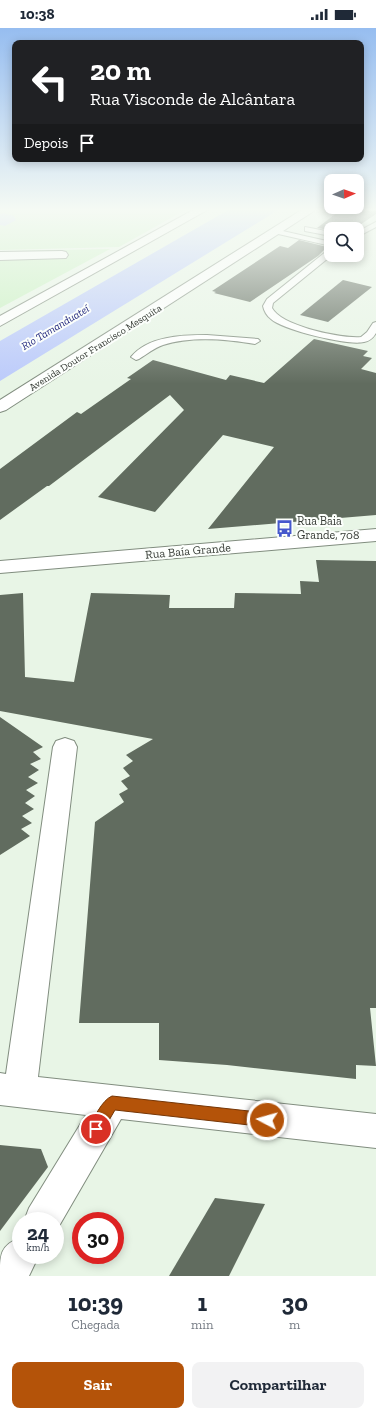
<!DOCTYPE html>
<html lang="pt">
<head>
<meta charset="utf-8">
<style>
  body { margin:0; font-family:"Zilla Slab",serif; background:#f2f2f3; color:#1f2937; height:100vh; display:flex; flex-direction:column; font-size:15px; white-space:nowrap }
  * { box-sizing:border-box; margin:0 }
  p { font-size:13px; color:#747a83 }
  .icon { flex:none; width:22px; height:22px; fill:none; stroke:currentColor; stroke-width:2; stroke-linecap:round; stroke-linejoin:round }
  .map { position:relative; height:1248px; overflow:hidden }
  .panel { display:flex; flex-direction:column; background:#fff; flex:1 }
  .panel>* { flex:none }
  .guide { position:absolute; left:12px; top:12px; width:352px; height:122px; border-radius:8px; box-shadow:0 2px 10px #0003; background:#202124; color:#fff; overflow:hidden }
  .needle { width:26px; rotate:88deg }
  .fabs { position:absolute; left:324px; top:146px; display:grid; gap:8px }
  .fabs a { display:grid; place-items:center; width:40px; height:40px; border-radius:8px; background:#fff; box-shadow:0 2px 10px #0003; font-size:20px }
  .speed { position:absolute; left:12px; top:1184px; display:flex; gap:8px; font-size:20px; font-weight:700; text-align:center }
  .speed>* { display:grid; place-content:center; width:52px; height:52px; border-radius:50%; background:#fff; box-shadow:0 2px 10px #0003; line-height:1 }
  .speed small { font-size:10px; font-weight:400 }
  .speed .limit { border:6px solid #d22; background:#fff; color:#111 }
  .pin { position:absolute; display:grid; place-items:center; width:34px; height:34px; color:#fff; margin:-17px; border:2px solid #fff; border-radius:50%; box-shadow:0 1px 4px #0007 }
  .me { position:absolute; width:44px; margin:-22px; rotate:276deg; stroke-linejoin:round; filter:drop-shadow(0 0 3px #0008) }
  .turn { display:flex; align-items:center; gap:14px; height:84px; padding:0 12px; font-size:18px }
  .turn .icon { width:52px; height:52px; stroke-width:2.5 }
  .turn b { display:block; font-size:28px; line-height:34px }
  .then { display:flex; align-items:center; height:38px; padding:0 12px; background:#0003; gap:8px; font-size:15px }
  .eta { display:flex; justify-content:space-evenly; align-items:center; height:68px; text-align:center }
  .eta b { font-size:24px; font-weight:800; line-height:28px }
  .button { display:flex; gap:8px; margin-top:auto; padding:8px 12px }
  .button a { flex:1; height:46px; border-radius:8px; background:#b45309; color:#fff; font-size:16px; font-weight:800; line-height:46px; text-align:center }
  .button a+a { background:#f2f2f3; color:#1f2937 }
  .status { display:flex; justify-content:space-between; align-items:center; height:28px; padding:0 20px; background:#fff; direction:ltr }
  .status svg { height:11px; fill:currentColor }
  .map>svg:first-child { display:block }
  .green { fill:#c9f1c1 }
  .water { fill:#bbcafb }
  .building { fill:#616c5f }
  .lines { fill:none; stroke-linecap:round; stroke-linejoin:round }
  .service-casing { stroke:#818d7f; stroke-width:2 }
  .minor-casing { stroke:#818d7f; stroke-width:2 }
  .secondary-casing { stroke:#818d7f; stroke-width:2 }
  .trunk-casing { stroke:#818d7f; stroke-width:2 }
  .service { fill:#fff; fill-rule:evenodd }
  .minor { fill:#fff; fill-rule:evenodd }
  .secondary { fill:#fff; fill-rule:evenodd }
  .trunk { fill:#fff; fill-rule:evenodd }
  .route { fill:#b45309; stroke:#753606 }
  .labels { text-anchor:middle; stroke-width:4; stroke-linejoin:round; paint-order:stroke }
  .far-street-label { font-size:10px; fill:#353a34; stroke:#fcfffc }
  .far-water-label { font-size:11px; font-style:italic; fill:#1a1f79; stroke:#fcfffc }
  .poi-label { font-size:12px; fill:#353a34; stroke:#fcfffc; text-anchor:start }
  .street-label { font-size:12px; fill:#353a34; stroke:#fcfffc }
</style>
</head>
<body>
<div class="status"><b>10:38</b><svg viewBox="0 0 49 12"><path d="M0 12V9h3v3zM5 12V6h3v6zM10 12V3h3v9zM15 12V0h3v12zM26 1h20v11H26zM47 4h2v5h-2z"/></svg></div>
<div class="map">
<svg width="376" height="1248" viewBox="0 0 376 1248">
  <rect width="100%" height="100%" fill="#e8f5e6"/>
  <!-- green -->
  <g class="green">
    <path d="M 0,181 L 187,181 L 119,219 L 0,222 Z"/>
    <path d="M 110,221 L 0,280 L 0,223 Z"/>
  </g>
  <!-- water -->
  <g class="water">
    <path d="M 230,181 L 280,181 L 0,353 L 0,313 Z"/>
    <path d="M 4,185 L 14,188 L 16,192 L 5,198 L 0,197 L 0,186 Z"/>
  </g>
  <!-- building -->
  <g class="building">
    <path d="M 342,181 L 376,181 L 376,186 L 354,201 L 331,201 L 331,202 L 317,200 Z"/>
    <path d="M 299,212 L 327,219 L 318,228 L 250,274 L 214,265 L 216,264 L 212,263 L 280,218 L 288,220 Z"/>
    <path d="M 343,252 L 372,259 L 328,294 L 300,287 Z"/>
    <path d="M 314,311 L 368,323 L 363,328 L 372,330 L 361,341 L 376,345 L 376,487 L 208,501 L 274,419 L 223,407 L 155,484 L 98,469 L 184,382 L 170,367 L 49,458 L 47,458 L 0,492 L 0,441 L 77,384 L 81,386 L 131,351 L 127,350 L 153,332 L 226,352 L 230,347 L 264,355 Z"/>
    <path d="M 316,532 L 376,533 L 376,980 L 370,980 L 376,1038 L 356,1037 L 356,1051 L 227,1037 L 159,1032 L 159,995 L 79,995 L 95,794 L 124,774 L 119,766 L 128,761 L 121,753 L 130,748 L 123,740 L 133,733 L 126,727 L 153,711 L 0,683 L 0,567 L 23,565 L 25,649 L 74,654 L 91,565 L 170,567 L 169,580 L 234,580 L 235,565 L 301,566 L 300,553 L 319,554 Z"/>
    <path d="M 0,689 L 43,719 L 33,724 L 41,731 L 30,736 L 39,742 L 28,749 L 38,755 L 26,762 L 35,768 L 25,775 L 34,781 L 22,788 L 32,795 L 21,801 L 30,808 L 0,827 Z"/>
    <path d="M 0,1117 L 41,1121 L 48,1139 L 0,1203 Z"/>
    <path d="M 215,1170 L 265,1176 L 229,1248 L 169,1248 Z"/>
  </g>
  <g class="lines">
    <defs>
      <g id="service">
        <path d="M 376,194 L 376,199 L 357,209 L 357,204 Z"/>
        <path d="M 305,199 L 331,204 L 331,208 L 305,203 Z"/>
        <path d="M 274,201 L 331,214 L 331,218 L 274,205 Z"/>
        <path d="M 328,222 L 331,222 L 332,227 L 273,275 L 272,280 C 281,298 342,311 361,309 L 367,304 L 373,295 L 376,294 L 376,305 C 373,310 370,313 364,314 C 348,318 283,302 271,291 C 267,288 264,283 263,278 L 267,271 Z"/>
        <path d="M 207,307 L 258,311 L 260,313 L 255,316 C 227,311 191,308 163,317 C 154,320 147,326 139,331 L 136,332 L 131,329 C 148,308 182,307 207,307 Z"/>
      </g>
      <g id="minor">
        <path d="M 62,223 L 66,224 L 68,227 L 66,230 L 0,232 L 0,224 Z"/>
        <path d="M 65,710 L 74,713 L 77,719 L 38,1049 L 376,1086 L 376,1120 L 121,1091 L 55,1205 L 55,1193 L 24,1193 L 29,1180 L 86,1087 L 0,1077 L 0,1045 L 6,1046 L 53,719 L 56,713 Z"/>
        <path d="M 21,1209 L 21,1227 L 39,1227 L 29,1248 L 0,1248 C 0,1226 0,1218 21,1209 Z"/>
      </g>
      <path id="secondary" d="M 376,501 L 376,513 L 0,545 L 0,533 Z"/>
      <g id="trunk">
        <path d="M 195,181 L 209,181 L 0,298 L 0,288 Z"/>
        <path d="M 303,181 L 317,181 L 6,382 L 0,384 L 0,372 Z"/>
      </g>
    </defs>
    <!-- service casing -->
    <use href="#service" class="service-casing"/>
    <!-- minor casing -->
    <use href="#minor" class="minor-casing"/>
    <!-- secondary casing -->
    <use href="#secondary" class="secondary-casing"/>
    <!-- trunk casing -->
    <use href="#trunk" class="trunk-casing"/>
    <!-- service -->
    <use href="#service" class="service"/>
    <!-- minor -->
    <use href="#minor" class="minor"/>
    <!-- secondary -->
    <use href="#secondary" class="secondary"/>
    <!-- trunk -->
    <use href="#trunk" class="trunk"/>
  </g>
  <!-- sky -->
  <linearGradient id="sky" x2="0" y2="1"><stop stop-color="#96bdf0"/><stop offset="0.51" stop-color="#f5faf4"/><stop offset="1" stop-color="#f5faf4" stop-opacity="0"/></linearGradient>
  <rect width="376" height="356" fill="url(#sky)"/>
  <!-- route -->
  <path class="route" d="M 112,1068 L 267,1085 L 272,1087 L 274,1092 L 272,1097 L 267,1099 L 115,1082 L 101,1106 L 96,1108 L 91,1106 L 89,1101 C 93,1091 102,1072 112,1068 Z"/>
  <!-- icons -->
  <defs>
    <symbol id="bus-bare" viewBox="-9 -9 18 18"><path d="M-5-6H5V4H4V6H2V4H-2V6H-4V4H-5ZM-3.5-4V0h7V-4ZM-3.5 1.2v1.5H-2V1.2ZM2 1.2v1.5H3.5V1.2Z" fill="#4558cc" stroke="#fcfffc" stroke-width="2.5" paint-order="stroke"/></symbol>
  </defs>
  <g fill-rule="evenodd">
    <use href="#bus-bare" x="272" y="488" width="25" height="25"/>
  </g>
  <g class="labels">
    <!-- far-street labels -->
    <g class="far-street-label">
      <text transform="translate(95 319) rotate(-32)" y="4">Avenida Doutor Francisco Mesquita</text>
    </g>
    <!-- far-water labels -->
    <g class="far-water-label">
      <text transform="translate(55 299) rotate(-31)" y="4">Rio Tamanduateí</text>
    </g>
    <!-- poi labels -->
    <g class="poi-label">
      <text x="297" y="497">Rua Baia<tspan x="297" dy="14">Grande, 708</tspan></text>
    </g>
    <!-- street labels -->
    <g class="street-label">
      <text transform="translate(188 523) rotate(-5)" y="4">Rua Baía Grande</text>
    </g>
  </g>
</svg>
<div class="fabs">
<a><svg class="needle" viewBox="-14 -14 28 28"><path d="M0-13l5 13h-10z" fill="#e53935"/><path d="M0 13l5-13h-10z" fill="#747a83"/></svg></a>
<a><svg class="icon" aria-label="search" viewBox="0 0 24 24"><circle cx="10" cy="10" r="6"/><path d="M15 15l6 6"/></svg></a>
</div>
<div class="speed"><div>24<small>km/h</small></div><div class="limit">30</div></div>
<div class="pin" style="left:96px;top:1101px;background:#d93025"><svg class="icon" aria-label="arrive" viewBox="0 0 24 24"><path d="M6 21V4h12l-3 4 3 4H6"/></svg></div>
<svg class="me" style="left:267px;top:1092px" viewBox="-20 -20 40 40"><circle r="17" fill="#b45309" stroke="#fff" stroke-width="3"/><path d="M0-11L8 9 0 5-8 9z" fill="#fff"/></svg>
<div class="guide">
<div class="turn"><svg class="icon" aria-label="left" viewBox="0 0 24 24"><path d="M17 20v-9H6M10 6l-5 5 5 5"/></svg><div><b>20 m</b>Rua Visconde de Alcântara</div></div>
<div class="then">Depois<svg class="icon" aria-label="arrive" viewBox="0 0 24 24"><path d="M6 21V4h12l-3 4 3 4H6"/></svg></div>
</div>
</div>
<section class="panel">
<div class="eta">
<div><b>10:39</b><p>Chegada</p></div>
<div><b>1</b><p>min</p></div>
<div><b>30</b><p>m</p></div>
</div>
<div class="button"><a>Sair</a><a>Compartilhar</a></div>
</section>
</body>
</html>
